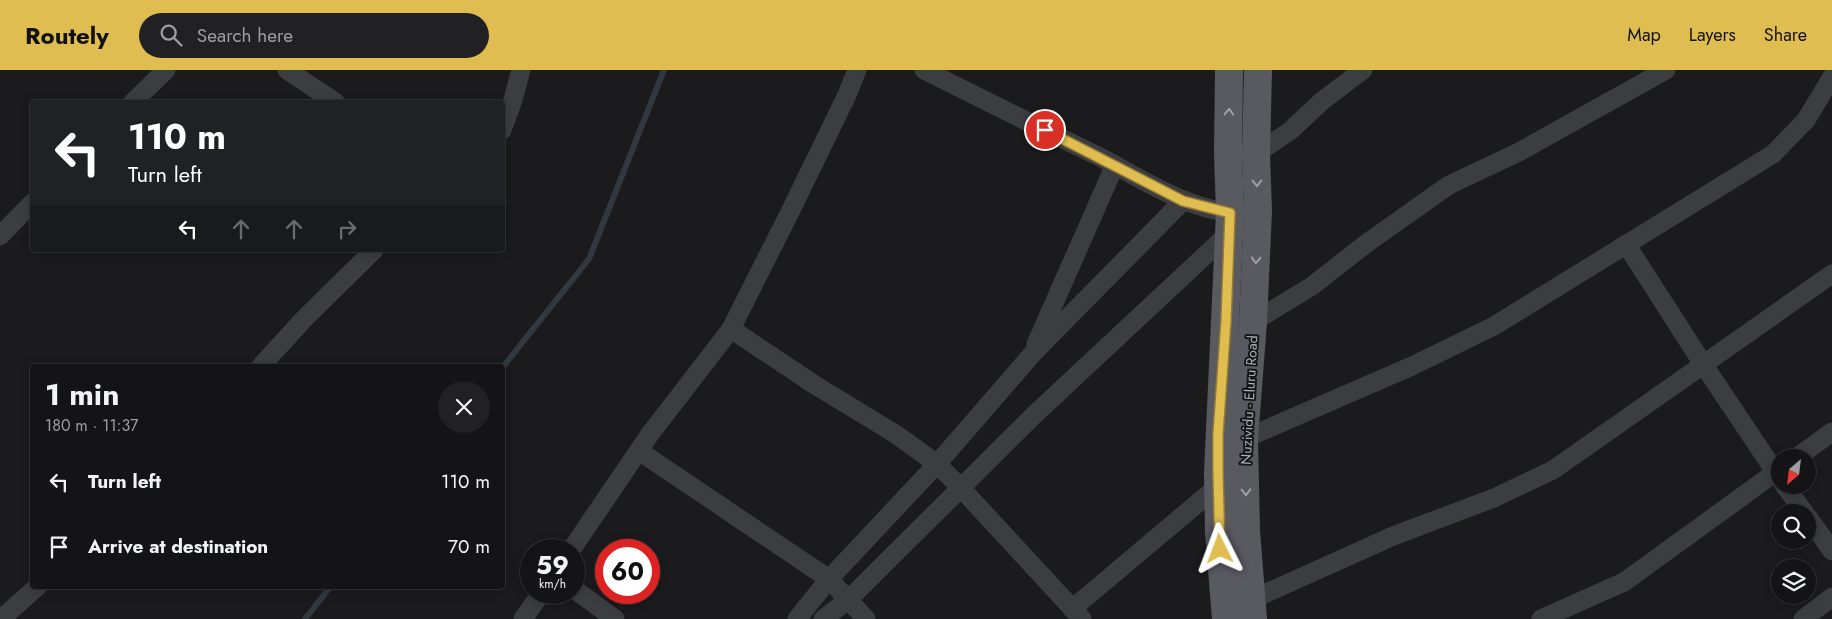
<!DOCTYPE html>
<html lang="en">
<head>
<meta charset="utf-8">
<style>
  body { margin:0; font-family:Jost,sans-serif; background:#212123; color:#f1f3f6; height:100vh; display:flex; flex-direction:column; font-size:19px; white-space:nowrap }
  * { box-sizing:border-box; margin:0 }
  p { font-size:16px; color:#9d9ea1 }
  .icon { flex:none; width:28px; height:28px; fill:none; stroke:currentColor; stroke-width:2; stroke-linecap:round; stroke-linejoin:round }
  .map { position:relative; flex:1; overflow:hidden }
  .panel { position:absolute; left:30px; top:294px; width:475px; height:225px; display:flex; flex-direction:column; background:#141416; border-radius:5px; box-shadow:0 2px 12px #0003,0 0 0 1px #333335 }
  .panel>* { flex:none }
  .hud { position:absolute; left:30px; top:30px; width:475px; height:152px; border-radius:5px; box-shadow:0 2px 12px #0003,0 0 0 1px #333335; background:#202124; color:#fff; overflow:hidden }
  .needle { width:32px; rotate:208deg }
  .buttons { position:absolute; left:1771px; top:379px; display:grid; gap:10px }
  .buttons a { display:grid; place-items:center; width:45px; height:45px; border-radius:50%; background:#141416; box-shadow:0 2px 12px #0003,0 0 0 1px #333335; font-size:25px }
  .speed { position:absolute; left:520px; top:469px; display:flex; gap:10px; font-size:25px; font-weight:700; text-align:center }
  .speed>* { display:grid; place-content:center; width:65px; height:65px; border-radius:50%; background:#141416; box-shadow:0 2px 12px #0003,0 0 0 1px #333335; line-height:1 }
  .speed small { font-size:12px; font-weight:400 }
  .speed .limit { border:8px solid #d22; background:#fff; color:#111 }
  .pin { position:absolute; display:grid; place-items:center; width:42px; height:42px; color:#fff; margin:-21px; border:2px solid #fff; border-radius:50%; box-shadow:0 1px 5px #0007 }
  .me { position:absolute; width:55px; margin:-28px; rotate:357deg; stroke-linejoin:round; filter:drop-shadow(0 0 4px #0008) }
  .turn { display:flex; align-items:center; gap:18px; height:105px; padding:0 15px; font-size:22px }
  .turn .icon { width:65px; height:65px; stroke-width:2.5 }
  .turn b { display:block; font-size:35px; line-height:42px }
  .lanes { display:flex; align-items:center; height:48px; padding:0 15px; background:#0003; justify-content:center; gap:25px; direction:ltr }
  .lanes .off { opacity:.35 }
  .round { display:grid; place-items:center; flex:none; width:52px; height:52px; border-radius:26px; background:#212123 }
  .summary { display:flex; align-items:center; justify-content:space-between; height:85px; padding:0 15px }
  h1 { font-size:30px; font-weight:700; line-height:38px }
  ul { padding:0; list-style:none }
  li { display:flex; align-items:center; gap:15px; height:65px; padding:0 15px }
  li div { flex:1 }
  li b { display:block; font-size:19px }
  li em { font-style:normal }
  header { display:flex; align-items:center; gap:30px; box-sizing:border-box; height:70px; padding:0 25px; background:#e0bd50; color:#111 }
  header strong { font-size:24px }
  nav { display:flex; gap:28px; margin-inline-start:auto; font-size:18px }
  .search { width:350px; height:45px; background:#212123; display:flex; align-items:center; gap:12px; box-sizing:border-box; padding:0 18px; border-radius:28px; color:#9d9ea1; font-size:19px }
  .map>svg:first-child { display:block }
  .lines { fill:none; stroke-linecap:round; stroke-linejoin:round }
  .stream { stroke:#323840; stroke-width:6 }
  .minor { stroke:#3c3d41; stroke-width:19 }
  .primary { stroke:#595960; stroke-width:28 }
  .oneway { stroke:#9e9fa9 }
  .route-casing { stroke:#927b34; stroke-width:12 }
  .route { stroke:#e0bd50; stroke-width:9 }
  .labels { text-anchor:middle; stroke-width:4; stroke-linejoin:round; paint-order:stroke }
  .street-label { font-size:14px; fill:#afb1bb; stroke:#161618 }
</style>
</head>
<body>
<header>
<strong>Routely</strong>
<div class="search"><svg class="icon" aria-label="search" viewBox="0 0 24 24"><circle cx="10" cy="10" r="6"/><path d="M15 15l6 6"/></svg>Search here</div>
<nav><a>Map</a><a>Layers</a><a>Share</a></nav>
</header>
<div class="map">
<svg width="1832" height="549" viewBox="0 0 1832 549">
  <rect width="100%" height="100%" fill="#1b1b1d"/>
  <g class="lines">
    <!-- stream -->
    <g class="stream">
      <path d="M 502,298 L 589,189 L 664,0"/>
      <path d="M 305,549 L 331,516"/>
    </g>
    <!-- minor -->
    <g class="minor">
      <path d="M 287,0 L 335,32"/>
      <path d="M 924,0 C 982,29 1040,58 1098,86 C 1139,107 1194,145 1242,142"/>
      <path d="M 133,32 L 166,0"/>
      <path d="M 502,60 L 512,33 L 521,0"/>
      <path d="M 1228,83 L 1256,84 L 1290,61 L 1322,31 L 1363,0"/>
      <path d="M 0,166 L 32,133"/>
      <path d="M 1626,174 L 1703,294 L 1780,409"/>
      <path d="M 1253,252 L 1312,216 L 1367,173 L 1449,115 L 1519,82 L 1666,0"/>
      <path d="M 731,259 L 815,315 L 897,365 L 937,394 L 960,417 L 1082,549"/>
      <path d="M 1036,274 L 1115,95"/>
      <path d="M 261,296 L 303,250 L 374,180"/>
      <path d="M 1244,369 L 1412,296 L 1494,256 L 1773,84 L 1806,50 L 1832,7"/>
      <path d="M 639,381 L 829,509 L 866,549"/>
      <path d="M 1796,388 L 1832,362"/>
      <path d="M 1784,415 L 1804,442"/>
      <path d="M 1808,447 L 1832,481"/>
      <path d="M 571,480 L 650,364 L 731,259 L 792,138 L 847,25 L 857,0"/>
      <path d="M 574,519 L 615,549"/>
      <path d="M 1251,530 L 1393,466 L 1494,428 L 1553,400 L 1832,204"/>
      <path d="M 1072,539 L 1218,416"/>
      <path d="M 1,549 L 38,516"/>
      <path d="M 523,549 L 542,522"/>
      <path d="M 797,549 L 829,509 L 937,394 L 1034,282 L 1183,131"/>
      <path d="M 823,549 L 848,530 L 1033,346 L 1228,164"/>
      <path d="M 1541,549 L 1624,512 L 1780,399"/>
      <path d="M 1803,549 L 1832,527"/>
    </g>
    <!-- primary -->
    <g class="primary">
      <path d="M 1226,549 L 1219,462 L 1218,403 L 1230,143 L 1228,83 L 1229,0"/>
      <path d="M 1253,549 L 1246,461 L 1244,369 L 1253,252 L 1258,141 L 1256,84 L 1258,0"/>
    </g>
  </g>
  <!-- one-way arrows -->
  <defs><path id="oneway-chevron" d="M-2-3.5L2.5 0L-2 3.5" fill="none" stroke-width="1.6" stroke-linecap="round" stroke-linejoin="round" transform="scale(1.25)"/></defs>
  <g class="oneway">
    <use href="#oneway-chevron" transform="translate(1229 42) rotate(-89)"/>
    <use href="#oneway-chevron" transform="translate(1257 113) rotate(88)"/>
    <use href="#oneway-chevron" transform="translate(1256 190) rotate(92)"/>
    <use href="#oneway-chevron" transform="translate(1246 422) rotate(89)"/>
  </g>
  <g class="lines">
    <defs>
      <path id="route" d="M 1045,60 L 1183,131 L 1230,143 L 1226,251 L 1218,364 L 1218,403 L 1220,479"/>
    </defs>
    <!-- route casing -->
    <use href="#route" class="route-casing"/>
    <!-- route -->
    <use href="#route" class="route"/>
  </g>
  <g class="labels">
    <!-- street labels -->
    <g class="street-label">
      <text transform="translate(1249 330) rotate(-87)" y="5">Nuzividu - Eluru Road</text>
    </g>
  </g>
</svg>
<div class="buttons">
<a><svg class="needle" viewBox="-14 -14 28 28"><path d="M0-13l5 13h-10z" fill="#e53935"/><path d="M0 13l5-13h-10z" fill="#9d9ea1"/></svg></a>
<a><svg class="icon" aria-label="search" viewBox="0 0 24 24"><circle cx="10" cy="10" r="6"/><path d="M15 15l6 6"/></svg></a>
<a><svg class="icon" aria-label="layers" viewBox="0 0 24 24"><path d="M12 4l9 5-9 5-9-5zM3 14l9 5 9-5"/></svg></a>
</div>
<div class="speed"><div>59<small>km/h</small></div><div class="limit">60</div></div>
<div class="pin" style="left:1045px;top:60px;background:#d93025"><svg class="icon" aria-label="arrive" viewBox="0 0 24 24"><path d="M6 21V4h12l-3 4 3 4H6"/></svg></div>
<svg class="me" style="left:1220px;top:479px" viewBox="-20 -20 40 40"><path d="M0-17L14 15 0 8-14 15z" fill="#e0bd50" stroke="#fff" stroke-width="4"/></svg>
<div class="hud">
<div class="turn"><svg class="icon" aria-label="left" viewBox="0 0 24 24"><path d="M17 20v-9H6M10 6l-5 5 5 5"/></svg><div><b>110 m</b>Turn left</div></div>
<div class="lanes"><svg class="icon" aria-label="left" viewBox="0 0 24 24"><path d="M17 20v-9H6M10 6l-5 5 5 5"/></svg><svg class="icon off" aria-label="ahead" viewBox="0 0 24 24"><path d="M12 20V5M6 11l6-6 6 6"/></svg><svg class="icon off" aria-label="ahead" viewBox="0 0 24 24"><path d="M12 20V5M6 11l6-6 6 6"/></svg><svg class="icon off" aria-label="right" viewBox="0 0 24 24"><path d="M7 20v-9h11M14 6l5 5-5 5"/></svg></div>
</div>
<section class="panel">
<div class="summary"><div><h1>1 min</h1><p>180 m · 11:37</p></div><a class="round"><svg class="icon" aria-label="close" viewBox="0 0 24 24"><path d="M6 6l12 12M18 6L6 18"/></svg></a></div>
<ul>
<li><svg class="icon" aria-label="left" viewBox="0 0 24 24"><path d="M17 20v-9H6M10 6l-5 5 5 5"/></svg><div><b>Turn left</b></div><em>110 m</em></li>
<li><svg class="icon" aria-label="arrive" viewBox="0 0 24 24"><path d="M6 21V4h12l-3 4 3 4H6"/></svg><div><b>Arrive at destination</b></div><em>70 m</em></li>
</ul>
</section>
</div>
</body>
</html>
